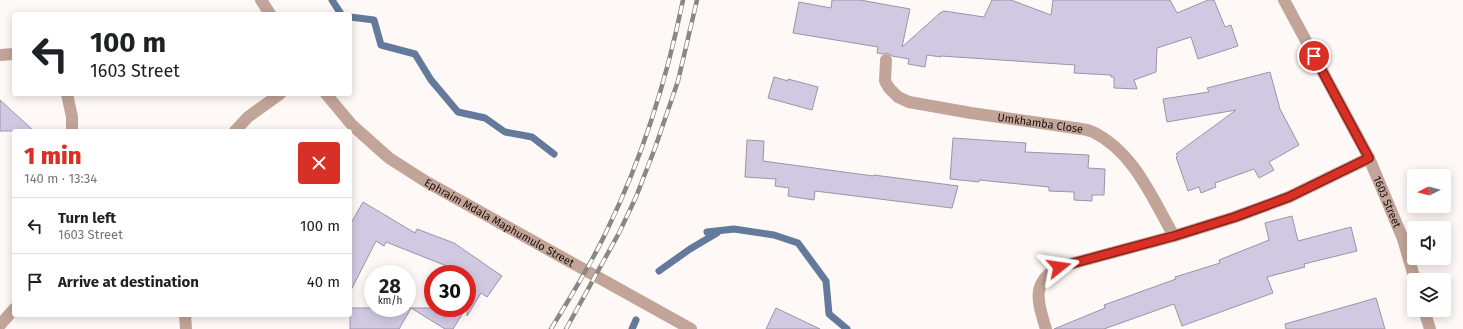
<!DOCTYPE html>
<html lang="en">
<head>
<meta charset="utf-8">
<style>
  body { margin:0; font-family:"Fira Sans",sans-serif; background:#f6f6f6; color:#202124; height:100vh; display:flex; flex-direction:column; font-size:15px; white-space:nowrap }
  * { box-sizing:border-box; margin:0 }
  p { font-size:13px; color:#757577 }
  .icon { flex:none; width:22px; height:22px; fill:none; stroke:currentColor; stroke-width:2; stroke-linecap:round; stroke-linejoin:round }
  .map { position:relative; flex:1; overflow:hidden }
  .sheet { position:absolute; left:12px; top:129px; width:340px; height:188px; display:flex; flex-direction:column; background:#fff; border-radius:4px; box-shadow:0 2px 10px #0003 }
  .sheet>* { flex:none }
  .guide { position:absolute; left:12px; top:12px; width:340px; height:84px; border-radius:4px; box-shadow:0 2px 10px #0003; background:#fff; color:#202124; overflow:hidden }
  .needle { width:26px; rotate:264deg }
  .controls { position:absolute; left:1407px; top:169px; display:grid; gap:8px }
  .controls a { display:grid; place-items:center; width:44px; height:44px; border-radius:4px; background:#fff; box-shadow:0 2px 10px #0003; font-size:20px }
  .speed { position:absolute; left:364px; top:265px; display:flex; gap:8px; font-size:20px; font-weight:700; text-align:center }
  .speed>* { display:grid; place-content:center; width:52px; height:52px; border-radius:50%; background:#fff; box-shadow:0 2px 10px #0003; line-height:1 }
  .speed small { font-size:10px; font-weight:400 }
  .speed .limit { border:6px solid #d22; background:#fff; color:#111 }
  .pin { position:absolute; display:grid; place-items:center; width:34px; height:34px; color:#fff; margin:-17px; border:2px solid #fff; border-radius:50%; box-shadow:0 1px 4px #0007 }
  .me { position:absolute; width:44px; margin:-22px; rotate:75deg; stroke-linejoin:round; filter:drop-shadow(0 0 3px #0008) }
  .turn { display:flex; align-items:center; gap:14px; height:84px; padding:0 12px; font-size:18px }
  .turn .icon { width:52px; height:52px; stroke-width:2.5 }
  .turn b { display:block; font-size:28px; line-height:34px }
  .round { display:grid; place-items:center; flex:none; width:42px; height:42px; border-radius:4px; background:#f6f6f6 }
  .headline { display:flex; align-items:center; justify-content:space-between; height:68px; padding:0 12px }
  h1 { font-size:24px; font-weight:800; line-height:30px; color:#d93025 }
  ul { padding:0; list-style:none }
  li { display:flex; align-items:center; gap:12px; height:56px; padding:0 12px; border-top:1px solid #e0e0e0 }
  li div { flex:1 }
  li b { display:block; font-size:15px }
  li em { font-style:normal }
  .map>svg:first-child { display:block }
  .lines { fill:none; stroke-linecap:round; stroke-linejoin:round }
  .stream { stroke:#637a9d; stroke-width:7 }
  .building { fill:#d1c9e1; stroke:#9b93a9 }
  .minor { stroke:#c2a598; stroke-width:12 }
  .tertiary { stroke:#c2a598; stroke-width:12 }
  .rail-casing { stroke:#8c8681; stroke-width:4.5 }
  .rail { stroke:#fff; stroke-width:3; stroke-dasharray:9; stroke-linecap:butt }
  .route-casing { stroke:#8d1f18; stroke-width:10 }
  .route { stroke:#d93025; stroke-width:7 }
  .labels { text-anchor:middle; stroke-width:3.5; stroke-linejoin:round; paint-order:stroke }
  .street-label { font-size:11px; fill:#18110b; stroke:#fff }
</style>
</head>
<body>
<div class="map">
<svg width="1463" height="329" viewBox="0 0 1463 329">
  <rect width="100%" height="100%" fill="#fef9f6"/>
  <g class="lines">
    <!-- stream -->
    <g class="stream">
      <path d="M 332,0 L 341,14"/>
      <path d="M 350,17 L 374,20 L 381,45 L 415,54 L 431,80 L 458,112 L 485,118 L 505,132 L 532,137 L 554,154"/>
      <path d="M 707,232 L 734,229 L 774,235 L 798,243 L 826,281 L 829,314 L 847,329"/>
      <path d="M 659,271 L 690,249 L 717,233"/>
      <path d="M 632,329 L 636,320"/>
    </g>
  </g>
  <!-- building -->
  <g class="building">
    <path d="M 832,0 L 860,0 L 910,9 L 902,47 L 940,13 L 944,11 L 984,17 L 992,0 L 1011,0 L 1051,15 L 1053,0 L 1170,0 L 1177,13 L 1208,0 L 1214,0 L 1225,27 L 1231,25 L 1238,46 L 1198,59 L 1191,37 L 1157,48 L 1156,72 L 1134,80 L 1137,89 L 1114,88 L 1114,77 L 1111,77 L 1111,75 L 1074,73 L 1075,65 L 941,56 L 941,57 L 927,55 L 925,67 L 908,64 L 909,59 L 892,56 L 887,53 L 882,54 L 877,53 L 878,47 L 793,33 L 799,2 L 831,8 Z"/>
    <path d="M 1270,72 L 1280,109 L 1299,145 L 1269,162 L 1274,170 L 1259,178 L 1254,169 L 1215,183 L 1216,187 L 1201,193 L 1199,187 L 1188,191 L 1176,157 L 1178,156 L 1176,154 L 1236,110 L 1167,122 L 1163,99 L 1209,92 L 1207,88 Z"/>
    <path d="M 774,77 L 788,81 L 788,79 L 818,87 L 812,110 L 768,98 Z"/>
    <path d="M 0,100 L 34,131 L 0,131 Z"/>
    <path d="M 953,138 L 1026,143 L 1025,152 L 1089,155 L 1088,168 L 1105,169 L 1104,195 L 1092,195 L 1092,201 L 1074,200 L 1074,192 L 1049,191 L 1049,187 L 979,180 L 979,182 L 950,179 Z"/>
    <path d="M 747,140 L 764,141 L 763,161 L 873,176 L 874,175 L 958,186 L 952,208 L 815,191 L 814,200 L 788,196 L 789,188 L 775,186 L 776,179 L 745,177 Z"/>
    <path d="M 363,202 L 415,233 L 417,229 L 454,243 L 502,276 L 487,297 L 481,293 L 467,316 L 467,274 L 386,242 L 384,246 L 376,241 L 350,292 L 350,225 Z"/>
    <path d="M 1292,216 L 1298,241 L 1351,227 L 1357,251 L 1304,264 L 1305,267 L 1267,277 L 1273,293 L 1182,326 L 1174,304 L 1104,329 L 1054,329 L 1105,308 L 1104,305 L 1176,279 L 1175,277 L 1220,263 L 1219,260 L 1269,240 L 1265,223 Z"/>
    <path d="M 1376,298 L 1385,329 L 1286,329 L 1285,324 Z"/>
    <path d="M 350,308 L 411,308 L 399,329 L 350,329 Z"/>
    <path d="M 411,308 L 466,308 L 453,329 L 445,329 Z"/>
    <path d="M 776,308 L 820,329 L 766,329 Z"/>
  </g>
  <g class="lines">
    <!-- minor -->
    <g class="minor">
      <path d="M 261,0 L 270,14"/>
      <path d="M 0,55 L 14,54"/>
      <path id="s1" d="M 886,60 L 885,81 L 889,88 L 898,97 L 909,102 L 971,113 L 1075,128 C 1080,129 1087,129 1093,132 C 1134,152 1152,198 1174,236"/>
      <path d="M 67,94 L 72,117 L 72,131"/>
      <path id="s2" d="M 326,94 L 352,125 L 389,158 L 425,181 L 691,329"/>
      <path d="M 235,131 L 248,117 L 280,94"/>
      <path d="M 185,315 L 186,329"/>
      <path d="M 0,325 L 14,309"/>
      <path d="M 1046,329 C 1038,303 1030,283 1059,267 L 1174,236 L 1235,217 L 1289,197 L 1369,158"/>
    </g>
    <!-- tertiary -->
    <g class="tertiary">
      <path id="s3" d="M 1284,0 L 1369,158 L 1403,239 L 1415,280"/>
      <path d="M 1424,310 L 1430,329"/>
    </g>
    <defs>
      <g id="rail">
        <path d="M 551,329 C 571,296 592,263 608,228 C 643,156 667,78 683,0"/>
        <path d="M 566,329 L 619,233 L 636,197 L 655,148 L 678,81 L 697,0"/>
      </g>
    </defs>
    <!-- rail casing -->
    <use href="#rail" class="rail-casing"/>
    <!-- rail -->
    <use href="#rail" class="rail"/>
  </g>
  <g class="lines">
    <defs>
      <path id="route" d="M 1059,267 L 1174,236 L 1235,217 L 1289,197 L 1369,158 L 1314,56"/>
    </defs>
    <!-- route casing -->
    <use href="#route" class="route-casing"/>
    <!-- route -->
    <use href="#route" class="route"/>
  </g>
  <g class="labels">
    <!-- street labels -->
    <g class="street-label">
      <text dy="4" stroke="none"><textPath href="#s1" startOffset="187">Umkhamba Close</textPath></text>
      <text dy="4" stroke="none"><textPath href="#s3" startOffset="227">1603 Street</textPath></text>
      <text dy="4" stroke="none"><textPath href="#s2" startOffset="218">Ephraim Mdala Maphumulo Street</textPath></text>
    </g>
  </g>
</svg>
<div class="controls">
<a><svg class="needle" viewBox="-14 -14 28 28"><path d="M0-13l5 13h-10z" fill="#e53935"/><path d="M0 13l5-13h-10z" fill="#757577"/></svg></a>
<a><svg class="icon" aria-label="sound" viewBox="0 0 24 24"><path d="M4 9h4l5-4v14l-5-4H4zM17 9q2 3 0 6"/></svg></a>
<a><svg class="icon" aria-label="layers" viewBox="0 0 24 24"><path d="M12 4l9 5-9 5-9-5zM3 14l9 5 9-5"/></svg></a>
</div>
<div class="speed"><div>28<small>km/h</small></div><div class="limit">30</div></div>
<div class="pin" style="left:1314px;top:56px;background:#d93025"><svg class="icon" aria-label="arrive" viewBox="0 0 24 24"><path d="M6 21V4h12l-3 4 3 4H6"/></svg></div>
<svg class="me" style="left:1059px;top:267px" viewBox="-20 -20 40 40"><path d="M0-17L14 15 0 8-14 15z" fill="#d93025" stroke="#fff" stroke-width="4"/></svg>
<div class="guide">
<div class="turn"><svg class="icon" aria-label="left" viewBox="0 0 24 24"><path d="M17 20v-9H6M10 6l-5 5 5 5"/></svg><div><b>100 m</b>1603 Street</div></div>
</div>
<section class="sheet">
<div class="headline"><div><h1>1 min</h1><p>140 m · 13:34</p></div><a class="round" style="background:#d93025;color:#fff"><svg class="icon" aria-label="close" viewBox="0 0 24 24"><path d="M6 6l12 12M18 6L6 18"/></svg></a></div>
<ul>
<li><svg class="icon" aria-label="left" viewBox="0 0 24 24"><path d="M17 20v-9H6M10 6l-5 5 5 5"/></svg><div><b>Turn left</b><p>1603 Street</p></div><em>100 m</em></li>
<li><svg class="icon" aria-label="arrive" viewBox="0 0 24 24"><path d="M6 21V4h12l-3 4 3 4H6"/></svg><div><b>Arrive at destination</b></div><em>40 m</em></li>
</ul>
</section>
</div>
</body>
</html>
